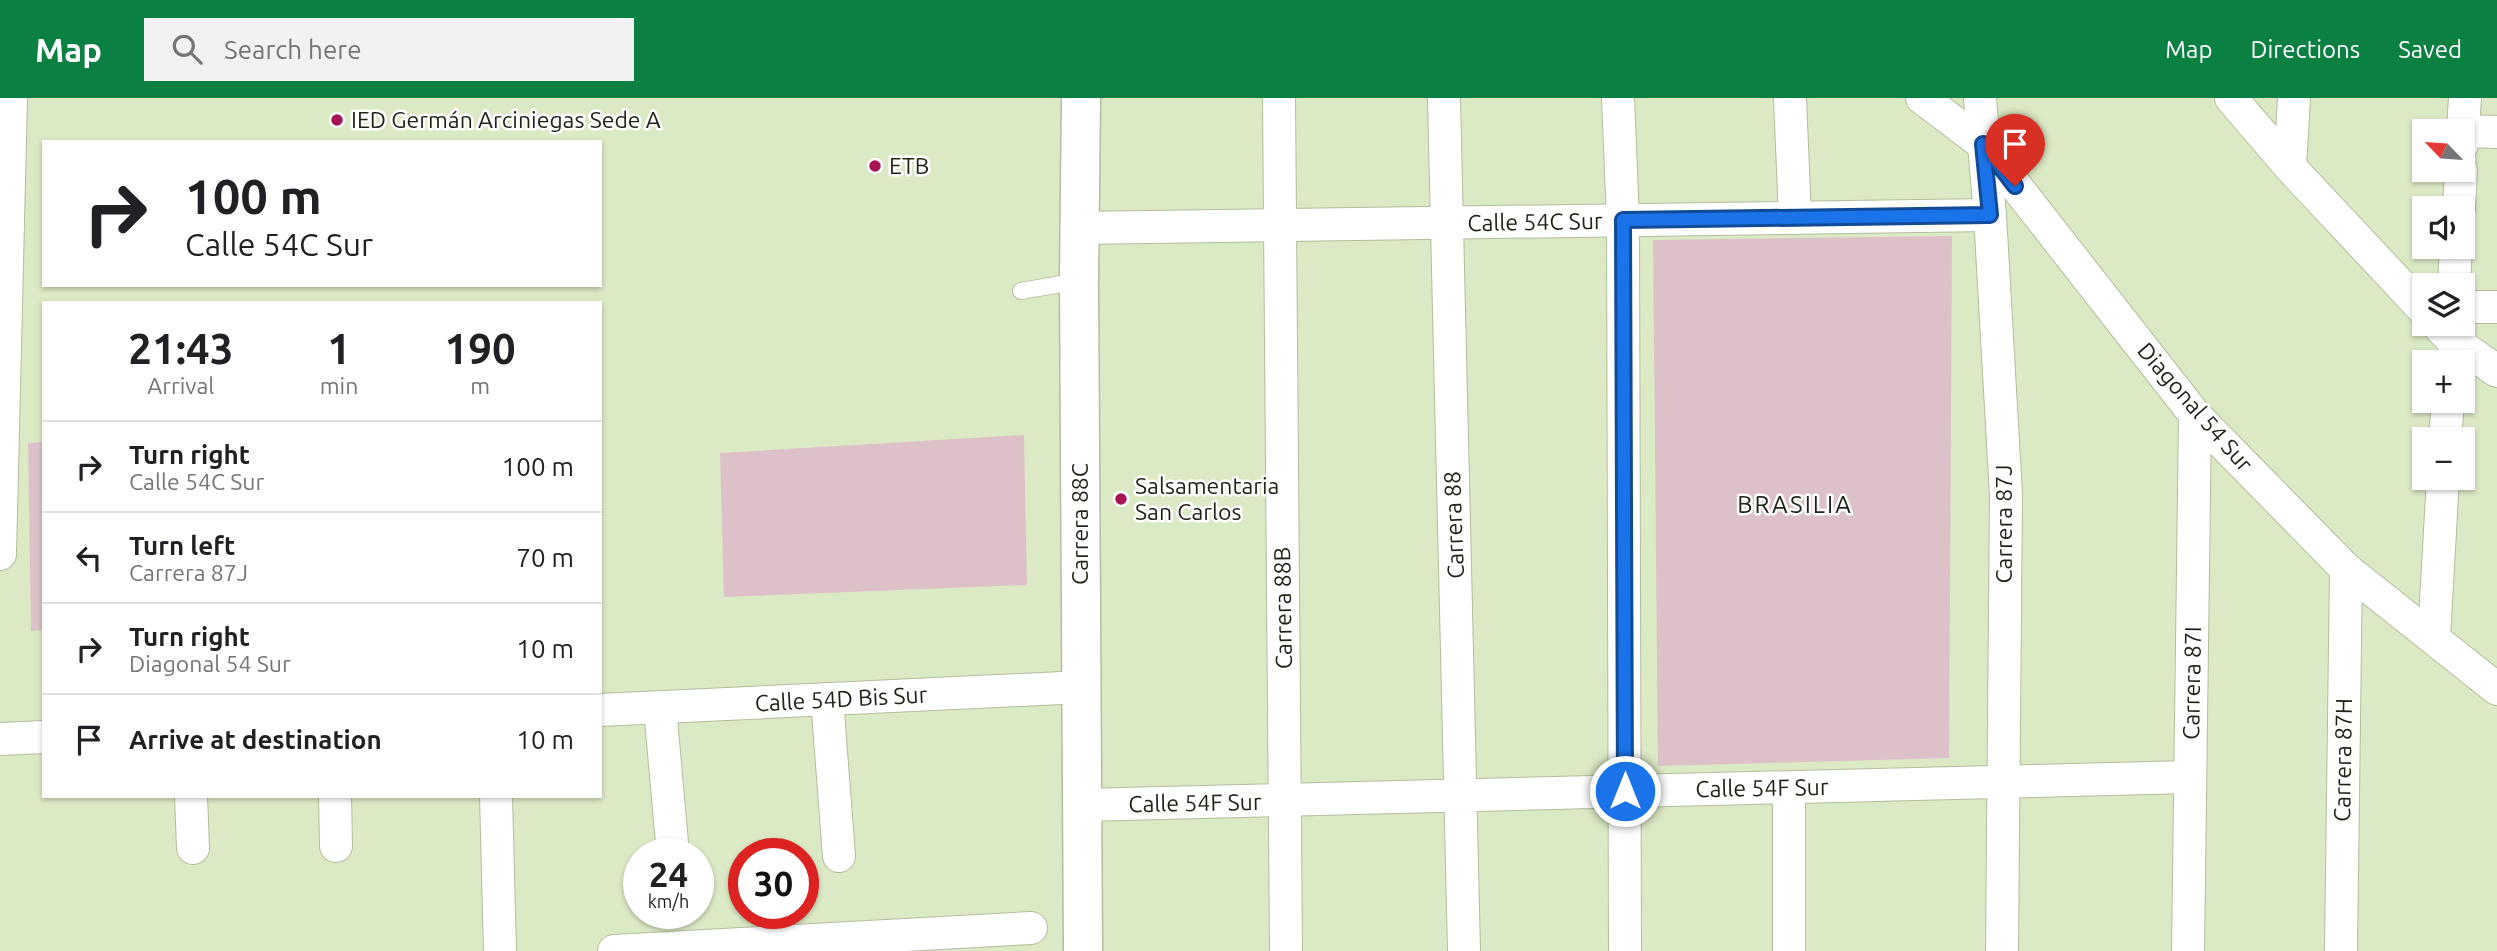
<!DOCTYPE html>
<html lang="en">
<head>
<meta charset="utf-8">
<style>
  body { margin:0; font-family:Ubuntu,sans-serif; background:#f2f2f2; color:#202124; height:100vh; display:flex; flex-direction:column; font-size:26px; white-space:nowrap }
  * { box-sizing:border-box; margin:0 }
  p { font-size:23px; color:#757577 }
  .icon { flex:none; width:38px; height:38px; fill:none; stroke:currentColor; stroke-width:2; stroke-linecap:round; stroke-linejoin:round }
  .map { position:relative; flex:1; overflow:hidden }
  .details { position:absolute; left:42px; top:203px; width:560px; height:497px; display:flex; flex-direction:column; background:#fff; border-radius:0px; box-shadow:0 2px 5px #0004 }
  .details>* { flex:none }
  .top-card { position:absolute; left:42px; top:42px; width:560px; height:147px; border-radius:0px; box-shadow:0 2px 5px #0004; background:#fff; color:#202124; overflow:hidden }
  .needle { width:46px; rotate:295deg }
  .buttons { position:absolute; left:2412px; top:21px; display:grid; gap:14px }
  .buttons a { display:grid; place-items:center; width:63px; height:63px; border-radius:0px; background:#fff; box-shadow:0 2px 5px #0004; font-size:35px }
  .speed { position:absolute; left:623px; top:740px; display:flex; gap:14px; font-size:35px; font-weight:700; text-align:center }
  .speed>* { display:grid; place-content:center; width:91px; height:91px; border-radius:50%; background:#fff; box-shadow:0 2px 5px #0004; line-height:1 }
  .speed small { font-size:18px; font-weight:400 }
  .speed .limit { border:10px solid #d22; background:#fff; color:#111 }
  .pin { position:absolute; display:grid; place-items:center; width:60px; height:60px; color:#fff; margin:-72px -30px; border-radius:50% 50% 50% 0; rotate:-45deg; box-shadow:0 0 7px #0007 }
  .pin .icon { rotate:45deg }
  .me { position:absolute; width:77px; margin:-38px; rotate:0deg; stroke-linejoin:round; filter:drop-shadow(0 0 5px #0008) }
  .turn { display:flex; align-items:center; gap:24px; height:147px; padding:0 28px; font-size:32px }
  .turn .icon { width:91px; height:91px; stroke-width:2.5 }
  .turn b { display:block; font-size:49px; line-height:60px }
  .eta { display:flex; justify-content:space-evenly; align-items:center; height:119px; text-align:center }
  .eta b { font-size:42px; font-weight:700; line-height:49px }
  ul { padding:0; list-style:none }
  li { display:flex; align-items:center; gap:21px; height:91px; padding:0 28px; border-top:2px solid #e0e0e0 }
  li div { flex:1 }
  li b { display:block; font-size:26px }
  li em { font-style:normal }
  header { display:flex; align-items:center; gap:42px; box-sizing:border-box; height:98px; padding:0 35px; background:#0b8043; color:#fff }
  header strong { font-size:33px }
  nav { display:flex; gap:38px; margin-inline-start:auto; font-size:24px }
  .search { width:490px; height:63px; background:#f2f2f2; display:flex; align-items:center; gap:18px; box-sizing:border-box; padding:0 24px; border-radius:0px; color:#757577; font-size:26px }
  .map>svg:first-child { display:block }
  .green { fill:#ddc1c8 }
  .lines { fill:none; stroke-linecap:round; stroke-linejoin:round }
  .lane-casing { stroke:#b2be9c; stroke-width:18 }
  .street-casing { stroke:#b2be9c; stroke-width:34 }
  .secondary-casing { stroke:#b2be9c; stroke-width:41 }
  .lane { stroke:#fff; stroke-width:16 }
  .street { stroke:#fff; stroke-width:32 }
  .secondary { stroke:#fff; stroke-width:38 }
  .route-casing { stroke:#114b97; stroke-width:18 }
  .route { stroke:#1a73e8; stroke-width:12 }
  .poi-dot { fill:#a51556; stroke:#fff; stroke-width:2.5 }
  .labels { text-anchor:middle; stroke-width:5; stroke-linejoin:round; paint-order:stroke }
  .poi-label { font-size:23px; fill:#1e2316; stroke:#fff; text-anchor:start }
  .street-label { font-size:23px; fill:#1e2316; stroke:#fff }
  .neighbourhood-label { font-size:24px; letter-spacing:2px; fill:#1e2316; stroke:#fff }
</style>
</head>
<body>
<header>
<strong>Map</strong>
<div class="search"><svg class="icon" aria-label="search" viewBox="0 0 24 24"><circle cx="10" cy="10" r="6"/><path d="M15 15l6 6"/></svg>Search here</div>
<nav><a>Map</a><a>Directions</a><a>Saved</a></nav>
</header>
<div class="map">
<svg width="2497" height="853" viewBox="0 0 2497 853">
  <rect width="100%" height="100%" fill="#dce9c5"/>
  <!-- green -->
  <g class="green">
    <path d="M 1952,138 L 1949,660 L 1658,668 L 1653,142 Z"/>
    <path d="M 1024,337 L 1027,487 L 724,499 L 720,355 Z"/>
    <path d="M 44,344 L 44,532 L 31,533 L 28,345 Z"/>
  </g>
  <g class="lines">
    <defs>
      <path id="lane" d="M 1021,193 L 1079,183"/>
      <g id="street">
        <path d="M 1279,0 L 1286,853"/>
        <path d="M 1444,0 L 1464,853"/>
        <path d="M 1618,0 L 1623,122 L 1625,853"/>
        <path d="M 1790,0 L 1795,120"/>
        <path d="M 1922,0 L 1983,46 L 2195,317 L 2346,471 L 2497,591"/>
        <path d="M 1980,0 L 1990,117 L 2006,397 L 2002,853"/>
        <path d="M 2231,0 L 2290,69 L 2424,212"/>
        <path d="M 2463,33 L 2497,34"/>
        <path d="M 2462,47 L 2465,0"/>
        <path d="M 2290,69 L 2294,0"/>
        <path d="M 2459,110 L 2461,72"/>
        <path d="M 1079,130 L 1990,117"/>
        <path d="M 2454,187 L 2456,149"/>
        <path d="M 2462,209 L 2497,209"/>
        <path d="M 2437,226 L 2451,241 L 2497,273"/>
        <path d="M 2445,341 L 2448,303"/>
        <path d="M 0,456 L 11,0"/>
        <path d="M 2434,539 L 2443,380"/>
        <path d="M 827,601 L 839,758"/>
        <path d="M 660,610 L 673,756"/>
        <path d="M 600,612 L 1082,589"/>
        <path d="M 0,641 L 44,639"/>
        <path d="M 191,698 L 193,750"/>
        <path d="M 335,698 L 336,748"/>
        <path d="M 496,698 L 500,853"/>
        <path d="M 1082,707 L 2190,679"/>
        <path d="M 614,853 L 1031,830"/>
        <path d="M 1789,853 L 1789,690"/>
        <path d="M 2188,853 L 2195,317"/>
        <path d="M 2341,853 L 2346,471"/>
      </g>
      <path id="secondary" d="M 1081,0 L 1079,183 L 1083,853"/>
    </defs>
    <!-- lane casing -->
    <use href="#lane" class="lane-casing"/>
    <!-- street casing -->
    <use href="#street" class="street-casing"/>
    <!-- secondary casing -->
    <use href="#secondary" class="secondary-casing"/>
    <!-- lane -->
    <use href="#lane" class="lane"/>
    <!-- street -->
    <use href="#street" class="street"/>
    <!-- secondary -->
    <use href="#secondary" class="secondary"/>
  </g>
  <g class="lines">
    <defs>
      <path id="route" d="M 1625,693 L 1623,122 L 1990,117 L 1983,46 L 2015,88"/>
    </defs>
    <!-- route casing -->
    <use href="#route" class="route-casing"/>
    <!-- route -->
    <use href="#route" class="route"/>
  </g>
  <!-- markers -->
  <g class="poi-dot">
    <circle cx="337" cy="22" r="7"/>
    <circle cx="875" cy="68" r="7"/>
    <circle cx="1121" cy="401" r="7"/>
  </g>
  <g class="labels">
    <!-- poi labels -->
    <g class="poi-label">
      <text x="351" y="30">IED Germán Arciniegas Sede A</text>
      <text x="889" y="76">ETB</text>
      <text x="1135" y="396">Salsamentaria<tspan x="1135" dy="26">San Carlos</tspan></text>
    </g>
    <!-- street labels -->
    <g class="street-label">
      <text transform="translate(1535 124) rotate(-1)" y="8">Calle 54C Sur</text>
      <text transform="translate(2195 309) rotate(49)" y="8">Diagonal 54 Sur</text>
      <text transform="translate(1080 426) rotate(-90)" y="8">Carrera 88C</text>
      <text transform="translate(2004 426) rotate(-90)" y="8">Carrera 87J</text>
      <text transform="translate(1454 427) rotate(-92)" y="8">Carrera 88</text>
      <text transform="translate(1283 510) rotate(-91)" y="8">Carrera 88B</text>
      <text transform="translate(2192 585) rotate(-89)" y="8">Carrera 87I</text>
      <text transform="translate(841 601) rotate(-3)" y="8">Calle 54D Bis Sur</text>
      <text transform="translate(2343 662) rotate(-89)" y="8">Carrera 87H</text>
      <text transform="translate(1762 690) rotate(-1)" y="8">Calle 54F Sur</text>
      <text transform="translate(1195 705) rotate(-1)" y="8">Calle 54F Sur</text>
    </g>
    <!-- neighbourhood labels -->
    <g class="neighbourhood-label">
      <text x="1795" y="415">BRASILIA</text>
    </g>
  </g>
</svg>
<div class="buttons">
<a><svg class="needle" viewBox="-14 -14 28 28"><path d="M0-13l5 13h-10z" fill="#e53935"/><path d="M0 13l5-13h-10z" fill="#757577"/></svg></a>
<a><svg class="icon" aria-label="sound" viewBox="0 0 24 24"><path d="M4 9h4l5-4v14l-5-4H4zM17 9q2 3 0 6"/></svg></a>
<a><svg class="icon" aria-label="layers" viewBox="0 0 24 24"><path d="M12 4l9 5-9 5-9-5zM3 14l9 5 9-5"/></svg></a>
<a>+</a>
<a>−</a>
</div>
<div class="speed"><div>24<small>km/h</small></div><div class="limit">30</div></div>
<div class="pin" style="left:2015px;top:88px;background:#d93025"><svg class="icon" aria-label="arrive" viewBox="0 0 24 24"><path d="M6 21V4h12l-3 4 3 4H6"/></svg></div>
<svg class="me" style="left:1625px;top:693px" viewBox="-20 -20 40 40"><circle r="17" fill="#1a73e8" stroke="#fff" stroke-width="3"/><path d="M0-11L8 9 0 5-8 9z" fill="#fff"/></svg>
<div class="top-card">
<div class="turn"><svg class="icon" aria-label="right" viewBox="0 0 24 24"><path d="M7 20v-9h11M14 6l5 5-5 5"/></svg><div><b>100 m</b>Calle 54C Sur</div></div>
</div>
<section class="details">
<div class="eta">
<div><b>21:43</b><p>Arrival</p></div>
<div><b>1</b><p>min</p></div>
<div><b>190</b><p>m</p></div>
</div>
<ul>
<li><svg class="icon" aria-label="right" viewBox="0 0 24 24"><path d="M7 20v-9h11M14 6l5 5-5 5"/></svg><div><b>Turn right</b><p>Calle 54C Sur</p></div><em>100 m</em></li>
<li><svg class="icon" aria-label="left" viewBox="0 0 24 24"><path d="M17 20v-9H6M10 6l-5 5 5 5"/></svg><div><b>Turn left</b><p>Carrera 87J</p></div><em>70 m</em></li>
<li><svg class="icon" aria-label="right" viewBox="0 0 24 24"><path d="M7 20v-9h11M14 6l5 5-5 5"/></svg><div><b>Turn right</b><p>Diagonal 54 Sur</p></div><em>10 m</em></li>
<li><svg class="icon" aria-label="arrive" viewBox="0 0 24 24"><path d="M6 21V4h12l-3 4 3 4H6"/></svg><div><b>Arrive at destination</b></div><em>10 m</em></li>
</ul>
</section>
</div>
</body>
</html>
